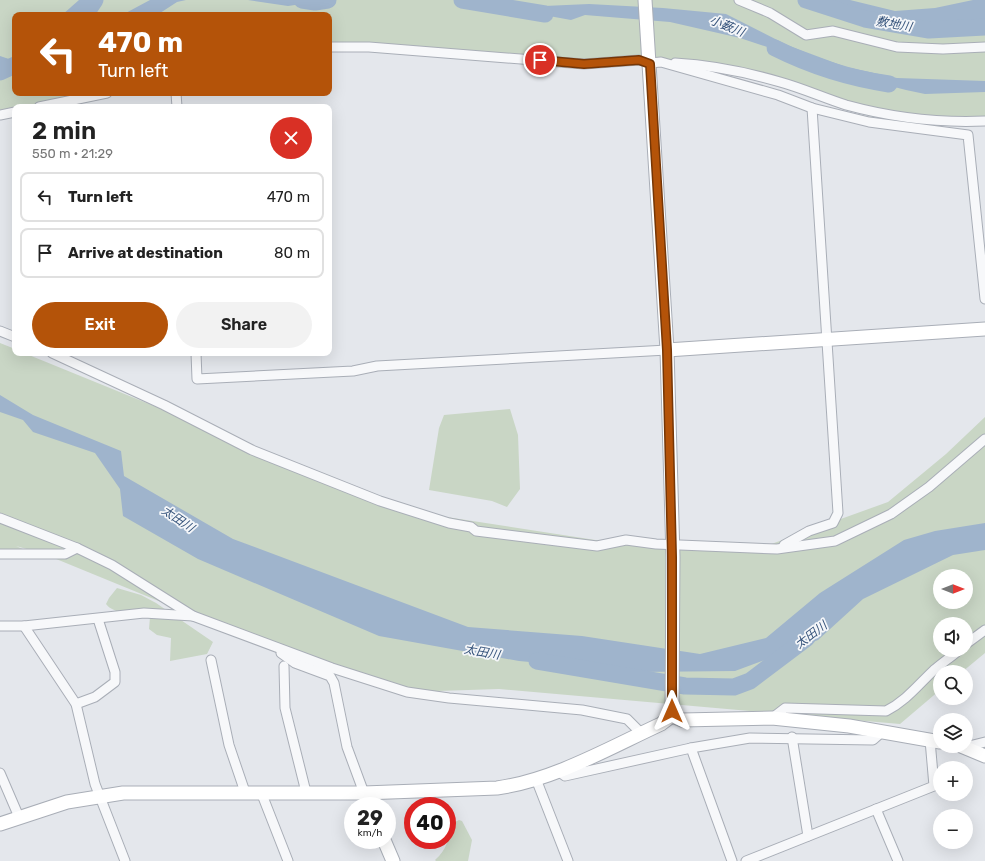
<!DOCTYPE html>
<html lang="en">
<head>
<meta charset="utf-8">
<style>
  body { margin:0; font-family:Rubik,"Noto Sans JP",sans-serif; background:#f2f2f2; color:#222; height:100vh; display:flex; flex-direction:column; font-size:15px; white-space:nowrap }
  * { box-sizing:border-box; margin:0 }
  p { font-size:13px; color:#767676 }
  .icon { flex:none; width:22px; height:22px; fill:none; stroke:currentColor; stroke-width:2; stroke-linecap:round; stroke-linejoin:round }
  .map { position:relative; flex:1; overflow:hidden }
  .sheet { position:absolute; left:12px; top:104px; width:320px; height:252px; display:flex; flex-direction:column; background:#fff; border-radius:8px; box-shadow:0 4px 16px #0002 }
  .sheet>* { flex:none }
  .guide { position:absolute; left:12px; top:12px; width:320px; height:84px; border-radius:8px; box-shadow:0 4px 16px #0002; background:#b45309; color:#fff; overflow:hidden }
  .needle { width:26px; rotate:90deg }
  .fabs { position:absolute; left:933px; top:569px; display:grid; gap:8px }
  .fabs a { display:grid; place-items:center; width:40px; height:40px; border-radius:50%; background:#fff; box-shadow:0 4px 16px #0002; font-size:20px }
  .speed { position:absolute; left:344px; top:797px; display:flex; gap:8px; font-size:20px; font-weight:700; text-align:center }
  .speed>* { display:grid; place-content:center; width:52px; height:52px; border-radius:50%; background:#fff; box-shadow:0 4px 16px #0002; line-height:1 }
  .speed small { font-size:10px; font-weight:400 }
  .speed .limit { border:6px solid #d22; background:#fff; color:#111 }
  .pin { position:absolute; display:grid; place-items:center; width:34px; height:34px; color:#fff; margin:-17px; border:2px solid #fff; border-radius:50%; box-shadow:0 1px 4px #0007 }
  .me { position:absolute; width:44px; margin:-22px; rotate:0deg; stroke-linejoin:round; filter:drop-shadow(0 0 3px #0008) }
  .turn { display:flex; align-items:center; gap:14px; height:84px; padding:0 20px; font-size:18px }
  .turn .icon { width:52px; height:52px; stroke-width:2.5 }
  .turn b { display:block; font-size:28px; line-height:34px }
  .round { display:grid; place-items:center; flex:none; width:42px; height:42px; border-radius:21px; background:#f2f2f2 }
  .overview { display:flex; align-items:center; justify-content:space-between; height:68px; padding:0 20px }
  h1 { font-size:24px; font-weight:600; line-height:30px }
  .action { display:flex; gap:8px; margin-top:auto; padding:8px 20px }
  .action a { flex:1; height:46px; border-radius:24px; background:#b45309; color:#fff; font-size:16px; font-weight:600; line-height:46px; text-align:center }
  .action a+a { background:#f2f2f2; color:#222 }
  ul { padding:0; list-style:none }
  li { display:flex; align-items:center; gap:12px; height:50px; margin:0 8px 6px; padding:0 12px; border:2px solid #e0e0e0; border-radius:8px }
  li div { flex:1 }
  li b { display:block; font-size:15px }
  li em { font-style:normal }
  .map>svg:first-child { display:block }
  .green { fill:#c9d6c5; fill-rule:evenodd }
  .water { fill:#9fb4cc }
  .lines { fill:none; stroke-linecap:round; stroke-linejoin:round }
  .river { stroke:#9fb4cc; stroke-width:17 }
  .street-casing { stroke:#a9aeb7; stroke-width:11 }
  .secondary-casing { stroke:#a9aeb7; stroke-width:15 }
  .street { stroke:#f7f8fa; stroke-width:9 }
  .secondary { stroke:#fff; stroke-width:13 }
  .route-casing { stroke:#753606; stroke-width:10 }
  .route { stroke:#b45309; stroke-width:7 }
  .labels { text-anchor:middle; stroke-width:3.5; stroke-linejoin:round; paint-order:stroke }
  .water-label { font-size:12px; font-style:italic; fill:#34527a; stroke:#f4f6f9 }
</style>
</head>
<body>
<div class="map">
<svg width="985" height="861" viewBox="0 0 985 861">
  <rect width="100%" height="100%" fill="#e4e7ec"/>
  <!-- green -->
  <g class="green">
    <path d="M 0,0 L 985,0 L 985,121 L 912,115 L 848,105 L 755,76 L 650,63 L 329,49 L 329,15 L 15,15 L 15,93 L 106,93 L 40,107 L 15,107 L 15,112 L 0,115 Z"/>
    <path d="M 0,343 L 15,349 L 15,353 L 24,353 L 414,512 L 621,544 L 763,547 L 888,502 L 946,454 L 985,417 L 985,653 L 962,672 L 940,672 L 940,690 L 900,724 L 499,689 L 407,692 L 222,627 L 44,554 L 16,546 L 34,554 L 0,550 ZM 940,576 L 966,576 L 966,602 L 940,602 ZM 940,624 L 966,624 L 966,650 L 940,650 Z"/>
    <path d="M 510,409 L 518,435 L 520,489 L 507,507 L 492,501 L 429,490 L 439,428 L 444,415 Z"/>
    <path d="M 117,588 L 141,595 L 156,603 L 213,642 L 207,654 L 170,661 L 171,638 L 157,635 L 149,629 L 150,617 C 138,616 113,614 106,604 L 109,598 Z"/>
    <path d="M 459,820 L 462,821 L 472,840 L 468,861 L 436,861 L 435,860 C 447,849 449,840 449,825 Z"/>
  </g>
  <!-- water -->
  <g class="water">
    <path d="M 79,0 L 98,0 L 81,15 L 62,15 Z"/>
    <path d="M 150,0 L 186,0 L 177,2 L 157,15 L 122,15 Z"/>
    <path d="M 248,0 L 328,0 L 288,6 Z"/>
    <path d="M 462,0 L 501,0 L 522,7 L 589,4 L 663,8 L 726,14 L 787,45 L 846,67 L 897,78 L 985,81 L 985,92 L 925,94 L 906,90 L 867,80 L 740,38 L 670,22 L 585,15 L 571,20 Z"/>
    <path d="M 808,0 L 850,0 L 895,11 L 935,8 L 973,0 L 985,0 L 985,27 L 921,29 L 849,18 Z"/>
    <path d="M 0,56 L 15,61 L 15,74 L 8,76 L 3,71 L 0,72 Z"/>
    <path d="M 0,395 L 33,415 L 121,451 L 124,476 L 233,539 L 468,627 L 582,636 L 700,654 L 766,638 L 820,593 L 904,540 L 935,531 L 985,523 L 985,550 L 953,555 L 863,599 L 818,640 L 735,671 L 638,672 L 519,661 L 379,636 L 198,559 L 123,516 L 120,489 L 95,453 L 33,432 L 23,420 L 0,412 Z"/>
  </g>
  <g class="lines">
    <!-- river -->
    <g class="river">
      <path d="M 302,0 L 315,2 L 328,0"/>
      <path d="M 462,0 L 545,14"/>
      <path d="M 806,0 L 865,19 L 929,30 L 985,27"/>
      <path d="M 85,15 L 95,0"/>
      <path d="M 775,48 C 811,66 849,78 889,84"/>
      <path d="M 0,72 L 15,65"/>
      <path d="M 537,661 L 685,686 L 734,687 L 750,681 L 807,638"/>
    </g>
    <defs>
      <g id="street">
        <path d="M 739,0 L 770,13 L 806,35 L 833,31 L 897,47 L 943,49 L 985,47"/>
        <path d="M 329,47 L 369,47 L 584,64 L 639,60 L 650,63 L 661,62 L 778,95 L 812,108 L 869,122 L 968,135 L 985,299"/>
        <path d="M 675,63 C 710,65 746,72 780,82 C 802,88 824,98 846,105 C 890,117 939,123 985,121"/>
        <path d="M 176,93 L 177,107"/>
        <path d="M 39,107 L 107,93"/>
        <path d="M 0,115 L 15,112"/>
        <path d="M 0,331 L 15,337"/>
        <path d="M 52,353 L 164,405 L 252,450 L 380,501 L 449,523 L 471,527 L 476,531 L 597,546 L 626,540 L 656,544 L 777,549 L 835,541 L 891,514 L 929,487 L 985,439"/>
        <path d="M 196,353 L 197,379 L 353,371 L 377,366 L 667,350"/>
        <path d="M 0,518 L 77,548 L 112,565 L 193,616 L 332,668 L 407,692 L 449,698 L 582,710 L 627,719 L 641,733"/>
        <path d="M 784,545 L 809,531 L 833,523 L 838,513 L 812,108"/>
        <path d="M 0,554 L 65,554 L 77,548"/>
        <path d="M 0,626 L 24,626 L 144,613 L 193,616"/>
        <path d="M 24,626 L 76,704 L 95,784 L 125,861"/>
        <path d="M 966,644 L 985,630"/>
        <path d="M 281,653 L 295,663 L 330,676 L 334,683 L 347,747 L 364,793"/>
        <path d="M 211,660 L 229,745 L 245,792"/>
        <path d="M 284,666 L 285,708 L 306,792"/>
        <path d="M 76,704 L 95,697 L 115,682 L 115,672 L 98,619"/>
        <path d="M 772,718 L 785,708 L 886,711 C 906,701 918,685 934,670 C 942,663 951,657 959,650"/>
        <path d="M 792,737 L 808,836"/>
        <path d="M 965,747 L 985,742"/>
        <path d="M 691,748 L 732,861"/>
        <path d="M 558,771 L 565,776 L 691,748 L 750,738 L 873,740 L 882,732"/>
        <path d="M 0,773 L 19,817"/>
        <path d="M 536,779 L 568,861"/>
        <path d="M 261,792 L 288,861"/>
        <path d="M 876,809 L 898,861"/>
        <path d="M 746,861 L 934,786 L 930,740"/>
      </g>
      <g id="secondary">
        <path d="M 667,350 L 985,329"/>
        <path d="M 670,715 L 682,720 L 772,718 L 849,726 L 940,742"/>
        <path d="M 961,746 L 985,756"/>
        <path d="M 364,793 L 370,806"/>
        <path d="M 0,824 L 67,802 L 123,793 L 364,793 L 497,788 C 554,780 609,748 661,724 L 669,718 L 672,711 L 673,557 L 667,350 L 645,0"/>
        <path d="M 384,840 L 393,861"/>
      </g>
    </defs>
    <!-- street casing -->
    <use href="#street" class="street-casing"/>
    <!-- secondary casing -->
    <use href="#secondary" class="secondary-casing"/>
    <!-- street -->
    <use href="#street" class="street"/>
    <!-- secondary -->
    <use href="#secondary" class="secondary"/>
  </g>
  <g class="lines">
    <defs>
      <path id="route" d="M 540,60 L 584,64 L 639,60 L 650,64 L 667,350 L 672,557 L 672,711"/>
    </defs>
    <!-- route casing -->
    <use href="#route" class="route-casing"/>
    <!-- route -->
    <use href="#route" class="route"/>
  </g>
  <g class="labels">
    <!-- water labels -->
    <g class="water-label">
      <text transform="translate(894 24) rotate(10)" y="4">敷地川</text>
      <text transform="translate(727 26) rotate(22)" y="4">小薮川</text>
      <text transform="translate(178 519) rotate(34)" y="4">太田川</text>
      <text transform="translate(811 635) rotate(-37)" y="4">太田川</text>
      <text transform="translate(482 652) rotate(10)" y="4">太田川</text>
    </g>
  </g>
</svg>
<div class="fabs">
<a><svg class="needle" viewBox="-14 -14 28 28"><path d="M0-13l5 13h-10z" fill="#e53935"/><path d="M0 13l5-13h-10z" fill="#767676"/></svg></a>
<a><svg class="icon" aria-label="sound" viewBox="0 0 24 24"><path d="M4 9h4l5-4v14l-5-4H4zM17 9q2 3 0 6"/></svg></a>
<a><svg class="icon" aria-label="search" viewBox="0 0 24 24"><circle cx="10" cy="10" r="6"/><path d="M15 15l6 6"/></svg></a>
<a><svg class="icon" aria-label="layers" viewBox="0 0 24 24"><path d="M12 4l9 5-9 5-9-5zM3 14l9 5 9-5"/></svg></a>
<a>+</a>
<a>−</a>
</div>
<div class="speed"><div>29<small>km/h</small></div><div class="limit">40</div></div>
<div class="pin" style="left:540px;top:60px;background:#d93025"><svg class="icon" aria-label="arrive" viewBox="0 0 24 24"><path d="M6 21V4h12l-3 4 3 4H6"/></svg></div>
<svg class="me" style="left:672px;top:711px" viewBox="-20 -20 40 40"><path d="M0-17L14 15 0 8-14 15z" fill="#b45309" stroke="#fff" stroke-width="4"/></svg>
<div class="guide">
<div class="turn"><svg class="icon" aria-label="left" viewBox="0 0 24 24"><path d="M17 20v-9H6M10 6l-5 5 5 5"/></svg><div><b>470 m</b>Turn left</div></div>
</div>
<section class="sheet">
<div class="overview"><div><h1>2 min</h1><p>550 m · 21:29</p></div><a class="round" style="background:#d93025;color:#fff"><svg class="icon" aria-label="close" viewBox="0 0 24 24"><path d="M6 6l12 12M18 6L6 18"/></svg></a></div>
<ul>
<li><svg class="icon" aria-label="left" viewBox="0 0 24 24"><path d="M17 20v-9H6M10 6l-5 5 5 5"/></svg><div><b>Turn left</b></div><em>470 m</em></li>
<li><svg class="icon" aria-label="arrive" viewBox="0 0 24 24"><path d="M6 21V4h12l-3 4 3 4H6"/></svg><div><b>Arrive at destination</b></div><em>80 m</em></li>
</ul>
<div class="action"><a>Exit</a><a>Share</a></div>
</section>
</div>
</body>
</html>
